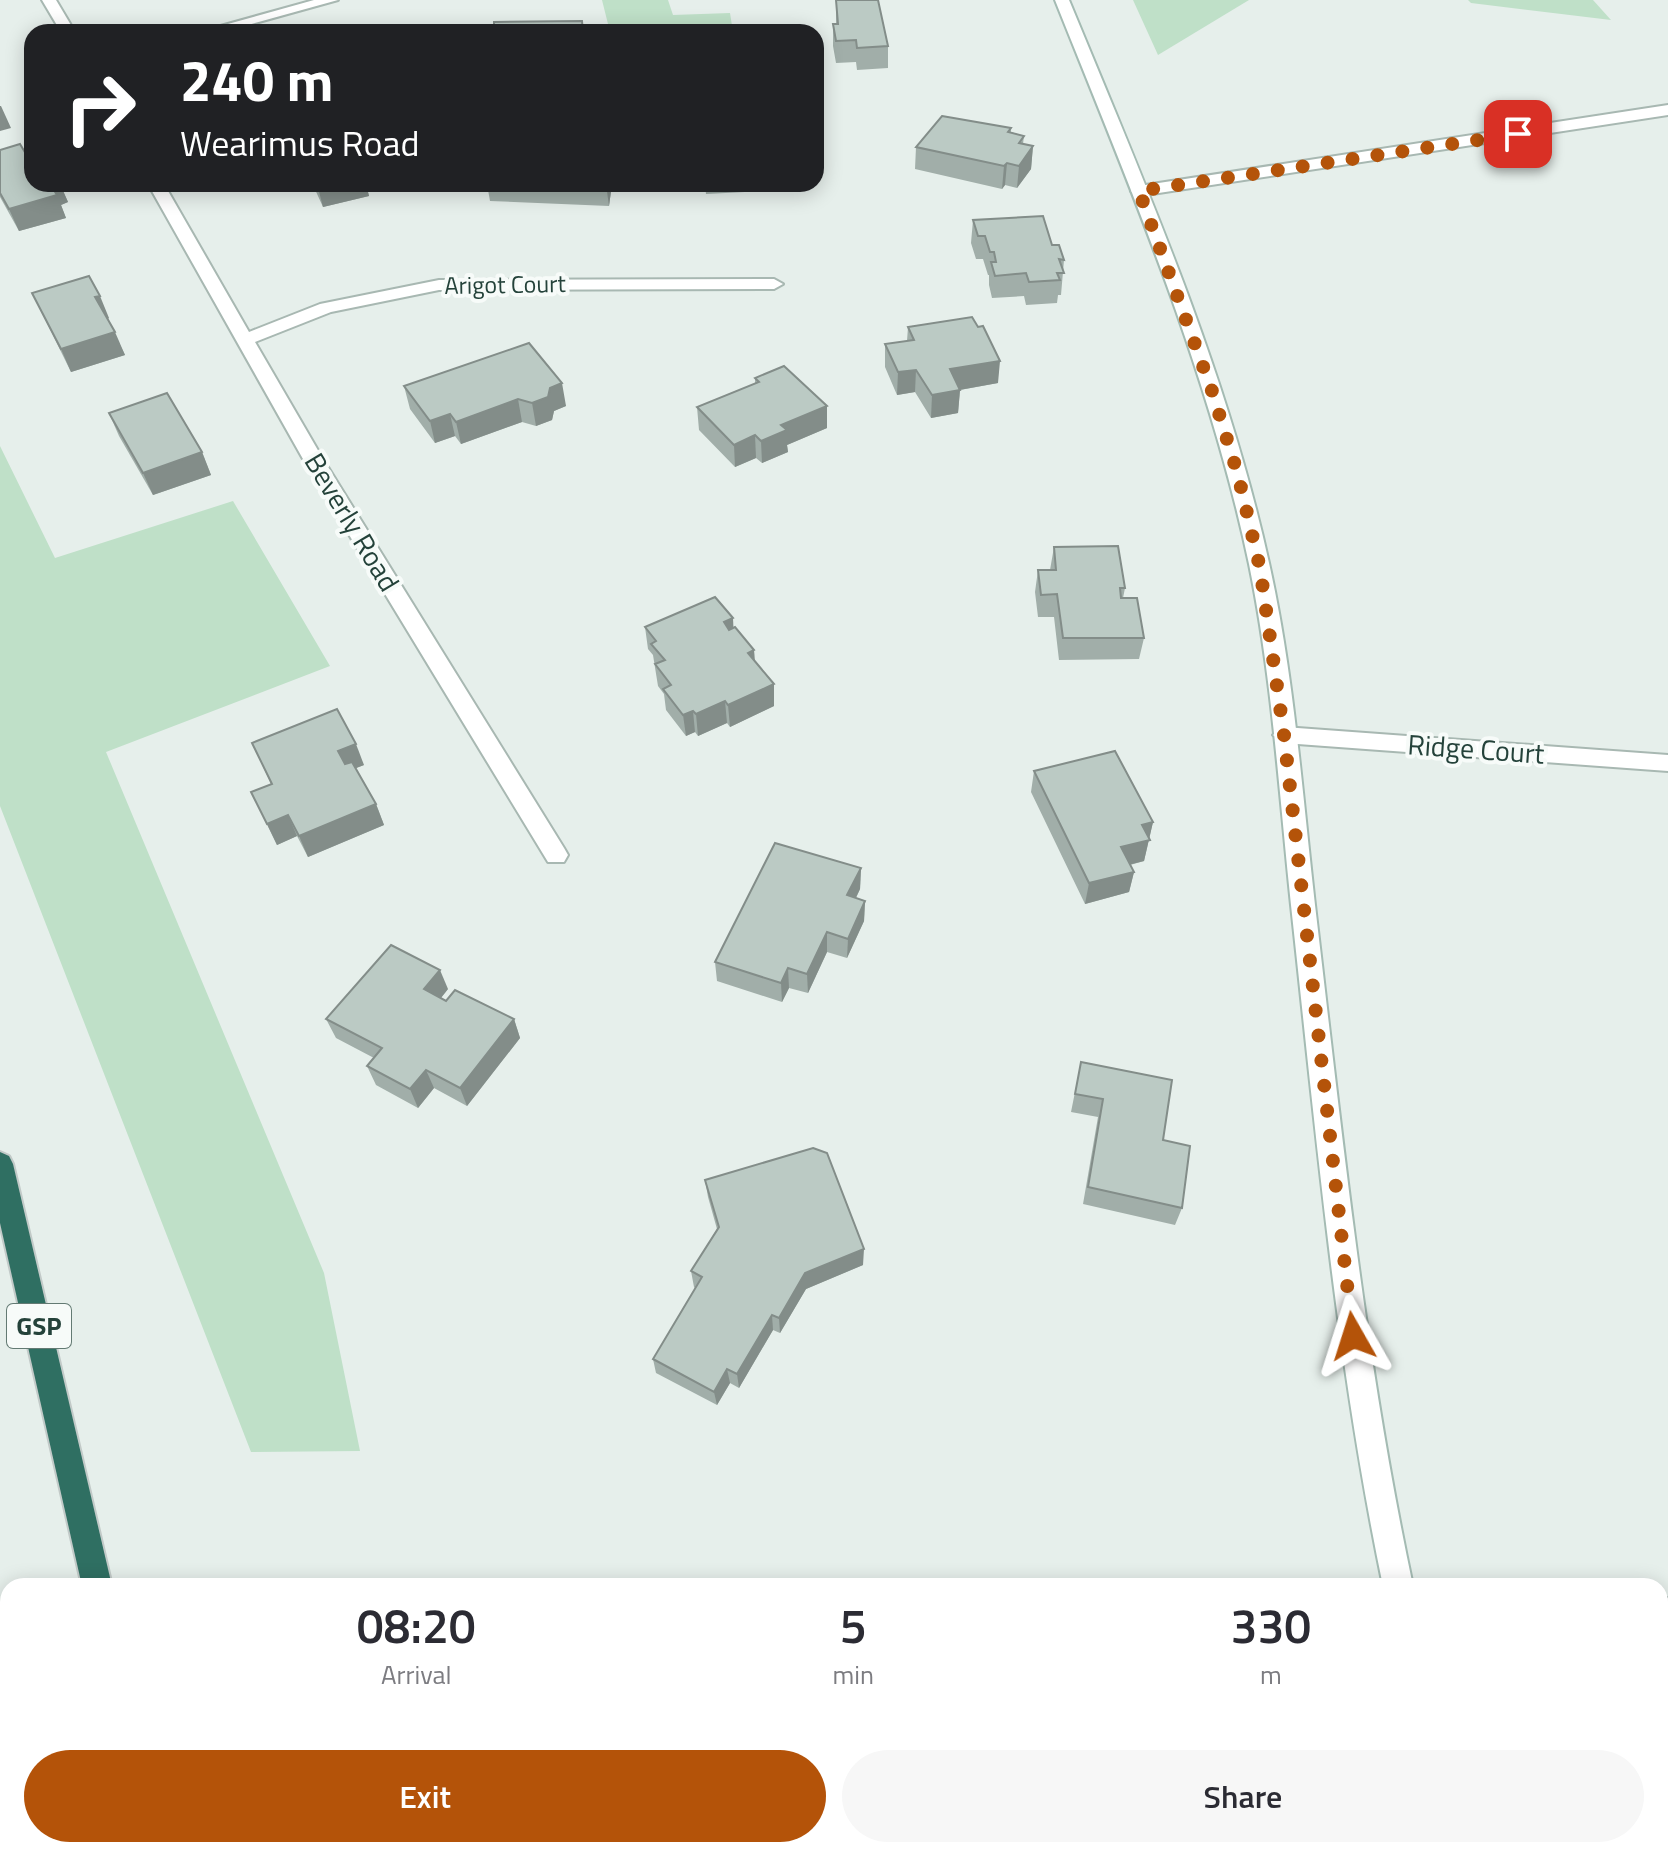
<!DOCTYPE html>
<html lang="en">
<head>
<meta charset="utf-8">
<style>
  body { margin:0; font-family:"Titillium Web",sans-serif; background:#f7f7f7; color:#2b2b33; height:100vh; display:flex; flex-direction:column; font-size:30px; white-space:nowrap }
  * { box-sizing:border-box; margin:0 }
  p { font-size:26px; color:#7c7c81 }
  .icon { flex:none; width:44px; height:44px; fill:none; stroke:currentColor; stroke-width:2; stroke-linecap:round; stroke-linejoin:round }
  .map { position:relative; flex:1; overflow:hidden }
  .details { position:absolute; left:0px; top:1578px; width:1668px; height:280px; display:flex; flex-direction:column; background:#fff; border-radius:24px 24px 0 0; box-shadow:0 4px 20px #0003 }
  .details>* { flex:none }
  .guide { position:absolute; left:24px; top:24px; width:800px; height:168px; border-radius:24px; box-shadow:0 4px 20px #0003; background:#202124; color:#fff; overflow:hidden }
  .pin { position:absolute; display:grid; place-items:center; width:68px; height:68px; color:#fff; margin:-34px; border-radius:16px; box-shadow:0 4px 12px #0006 }
  .me { position:absolute; width:88px; margin:-44px; rotate:354deg; stroke-linejoin:round; filter:drop-shadow(0 0 6px #0008) }
  .turn { display:flex; align-items:center; gap:28px; height:168px; padding:0 24px; font-size:36px }
  .turn .icon { width:104px; height:104px; stroke-width:2.5 }
  .turn b { display:block; font-size:56px; line-height:68px }
  .eta { display:flex; justify-content:space-evenly; align-items:center; height:136px; text-align:center }
  .eta b { font-size:48px; font-weight:600; line-height:56px }
  .action { display:flex; gap:16px; margin-top:auto; padding:16px 24px }
  .action a { flex:1; height:92px; border-radius:48px; background:#b45309; color:#fff; font-size:32px; font-weight:600; line-height:92px; text-align:center }
  .action a+a { background:#f7f7f7; color:#2b2b33 }
  .map>svg:first-child { display:block }
  .green { fill:#bfe0c8 }
  .lines { fill:none; stroke-linecap:round; stroke-linejoin:round }
  .minor-casing { stroke:#a8b8b2; stroke-width:4 }
  .tertiary-casing { stroke:#a8b8b2; stroke-width:4 }
  .secondary-casing { stroke:#a4bbb3; stroke-width:4 }
  .motorway-casing { stroke:#c2cac8; stroke-width:4 }
  .minor { fill:#fff; fill-rule:evenodd }
  .tertiary { fill:#fff; fill-rule:evenodd }
  .secondary { fill:#fff; fill-rule:evenodd }
  .motorway { fill:#2f6f62; fill-rule:evenodd }
  .wall { fill:#a1aea9 }
  .shaded-wall { fill:#838d89 }
  .building { fill:#bbcac4; stroke:#838d89; stroke-width:2 }
  .route { stroke:#b45309; stroke-width:14; stroke-dasharray:0 25.2 }
  .labels { text-anchor:middle; stroke-width:8; stroke-linejoin:round; paint-order:stroke }
  .far-street-label { font-size:24px; fill:#24423a; stroke:#f7fbf9 }
  .shield { fill:#f7fbf9; stroke:#637a73; stroke-width:2 }
  .shield-label { font-size:26px; font-weight:bold; fill:#24423a }
  .street-label { font-size:28px; fill:#24423a; stroke:#f7fbf9 }
</style>
</head>
<body>
<div class="map">
<svg width="1668" height="1858" viewBox="0 0 1668 1858">
  <rect width="100%" height="100%" fill="#e6efeb"/>
  <!-- green -->
  <g class="green">
    <path d="M 602,0 L 668,0 L 673,15 L 730,13 L 733,32 L 610,32 Z"/>
    <path d="M 1133,0 L 1249,0 L 1158,55 Z"/>
    <path d="M 1468,0 L 1593,0 L 1611,20 L 1471,3 Z"/>
    <path d="M 0,446 L 55,558 L 233,501 L 330,666 L 106,752 L 324,1273 L 360,1451 L 251,1452 L 0,806 Z"/>
  </g>
  <g class="lines">
    <defs>
      <g id="minor">
        <path d="M 42,0 L 56,0 L 75,32 L 61,32 Z"/>
        <path d="M 314,0 L 338,0 L 223,32 L 199,32 Z"/>
        <path d="M 148,184 L 164,184 L 249,332 L 320,304 L 439,280 L 774,279 L 783,284 L 774,289 L 439,290 L 331,312 L 255,342 L 323,459 L 564,848 L 568,855 L 564,862 L 548,862 L 303,459 Z"/>
        <path d="M 1284,727 L 1668,755 L 1668,771 L 1284,743 L 1273,735 Z"/>
        <path d="M 1668,1598 L 1668,1630 L 1660,1632 L 1660,1600 Z"/>
      </g>
      <g id="tertiary">
        <path d="M 1668,105 L 1668,115 L 1139,196 L 1131,191 L 1139,186 Z"/>
        <path d="M 8,1780 L 8,1814 L 0,1817 L 0,1783 Z"/>
      </g>
      <g id="secondary">
        <path d="M 1055,0 L 1069,0 C 1145,184 1226,368 1269,563 C 1294,675 1302,791 1315,905 C 1342,1133 1365,1361 1413,1586 L 1383,1586 C 1336,1361 1316,1133 1291,905 C 1279,792 1272,676 1249,564 C 1208,369 1129,185 1055,0 Z"/>
        <path d="M 1450,1850 L 1484,1850 L 1486,1858 L 1452,1858 Z"/>
      </g>
      <g id="motorway">
        <path d="M 0,1152 L 9,1156 L 13,1164 L 112,1586 L 82,1586 L 0,1223 Z"/>
        <path d="M 134,1850 L 168,1850 L 170,1858 L 136,1858 Z"/>
      </g>
    </defs>
    <!-- minor casing -->
    <use href="#minor" class="minor-casing"/>
    <!-- tertiary casing -->
    <use href="#tertiary" class="tertiary-casing"/>
    <!-- secondary casing -->
    <use href="#secondary" class="secondary-casing"/>
    <!-- motorway casing -->
    <use href="#motorway" class="motorway-casing"/>
    <!-- minor -->
    <use href="#minor" class="minor"/>
    <!-- tertiary -->
    <use href="#tertiary" class="tertiary"/>
    <!-- secondary -->
    <use href="#secondary" class="secondary"/>
    <!-- motorway -->
    <use href="#motorway" class="motorway"/>
  </g>
  <!-- wall -->
  <g class="wall">
    <path d="M 836,0 L 888,46 L 888,68 L 857,70 L 856,62 L 836,63 L 833,46 L 833,24 L 836,24 Z"/>
    <path d="M 1011,128 L 1011,132 L 1024,136 L 1023,144 L 1033,146 L 1031,169 L 1017,188 L 1005,185 L 1002,189 L 915,169 L 916,147 Z"/>
    <path d="M 0,150 L 29,159 L 32,184 L 60,184 L 68,202 L 61,205 L 66,218 L 19,231 L 0,197 Z"/>
    <path d="M 301,184 L 366,184 L 369,196 L 323,207 L 313,185 L 303,188 Z"/>
    <path d="M 487,184 L 612,184 L 609,206 L 490,201 Z"/>
    <path d="M 705,184 L 801,184 L 801,189 L 706,194 Z"/>
    <path d="M 973,220 L 1052,245 L 1064,260 L 1061,295 L 1058,295 L 1057,303 L 1026,305 L 1024,296 L 992,298 L 989,285 L 989,275 L 988,275 L 983,259 L 976,259 L 971,243 Z"/>
    <path d="M 32,293 L 109,318 L 107,319 L 125,355 L 71,372 Z"/>
    <path d="M 908,327 L 998,383 L 960,390 L 958,413 L 931,418 L 915,392 L 897,395 L 885,367 L 885,344 L 907,341 Z"/>
    <path d="M 529,343 L 566,406 L 554,411 L 552,420 L 536,426 L 522,422 L 461,444 L 455,436 L 435,443 L 410,409 L 404,386 Z"/>
    <path d="M 755,378 L 827,406 L 827,428 L 787,445 L 788,452 L 762,463 L 756,458 L 735,467 L 699,430 L 697,407 L 755,384 Z"/>
    <path d="M 109,413 L 202,452 L 211,475 L 153,495 L 119,436 Z"/>
    <path d="M 1054,547 L 1125,588 L 1123,598 L 1144,638 L 1139,659 L 1059,660 L 1054,617 L 1038,617 L 1035,592 L 1038,570 L 1050,570 Z"/>
    <path d="M 733,618 L 733,628 L 754,650 L 755,661 L 774,706 L 730,727 L 727,723 L 698,736 L 695,732 L 686,736 L 666,710 L 664,694 L 658,686 L 653,655 L 648,649 L 645,627 Z"/>
    <path d="M 252,743 L 364,765 L 356,768 L 376,804 L 384,825 L 308,857 L 297,836 L 277,845 L 251,792 L 271,784 Z"/>
    <path d="M 1034,771 L 1153,822 L 1144,861 L 1130,865 L 1134,872 L 1129,892 L 1085,904 L 1031,792 Z"/>
    <path d="M 861,868 L 860,889 L 856,898 L 865,901 L 864,921 L 847,958 L 827,952 L 808,993 L 789,988 L 782,1002 L 717,981 L 715,962 Z"/>
    <path d="M 448,989 L 441,998 L 446,1001 L 514,1019 L 520,1038 L 467,1106 L 434,1088 L 418,1108 L 376,1085 L 367,1066 L 374,1058 L 336,1038 L 326,1019 Z"/>
    <path d="M 1081,1062 L 1163,1140 L 1182,1208 L 1175,1225 L 1083,1204 L 1098,1117 L 1071,1112 Z"/>
    <path d="M 705,1180 L 863,1265 L 806,1289 L 780,1333 L 773,1330 L 739,1388 L 730,1383 L 717,1405 L 656,1373 L 653,1359 L 695,1288 L 694,1287 L 691,1271 L 717,1229 L 708,1197 Z"/>
  </g>
  <!-- shaded-wall -->
  <g class="shaded-wall">
    <path d="M 0,106 L 1,106 L 11,128 L 0,131 Z"/>
    <path d="M 1033,146 L 1031,169 L 1017,188 L 1019,166 Z"/>
    <path d="M 1007,163 L 1005,185 L 1002,189 L 1004,166 Z"/>
    <path d="M 50,184 L 60,184 L 68,202 L 61,205 L 66,218 L 19,231 L 9,209 Z"/>
    <path d="M 302,184 L 313,184 L 313,185 L 303,188 Z"/>
    <path d="M 317,184 L 366,184 L 369,196 L 323,207 Z"/>
    <path d="M 606,184 L 612,184 L 609,206 Z"/>
    <path d="M 100,296 L 109,318 L 105,320 L 95,297 Z"/>
    <path d="M 115,332 L 125,355 L 71,372 L 61,349 Z"/>
    <path d="M 1000,361 L 998,383 L 948,392 L 950,369 Z"/>
    <path d="M 916,370 L 915,392 L 897,395 L 898,372 Z"/>
    <path d="M 562,383 L 566,406 L 554,411 L 552,420 L 536,426 L 532,403 L 550,388 Z"/>
    <path d="M 960,390 L 958,413 L 931,418 L 932,395 Z"/>
    <path d="M 518,399 L 522,422 L 461,444 L 456,422 Z"/>
    <path d="M 827,406 L 827,428 L 787,445 L 788,452 L 762,463 L 761,441 L 781,425 Z"/>
    <path d="M 450,414 L 455,436 L 435,443 L 430,421 Z"/>
    <path d="M 755,435 L 756,458 L 735,467 L 734,445 Z"/>
    <path d="M 202,452 L 211,475 L 153,495 L 143,473 Z"/>
    <path d="M 733,618 L 734,640 L 724,622 Z"/>
    <path d="M 754,650 L 755,672 L 748,653 Z"/>
    <path d="M 774,684 L 774,706 L 730,727 L 728,705 Z"/>
    <path d="M 725,701 L 727,723 L 698,736 L 696,714 Z"/>
    <path d="M 693,711 L 695,732 L 686,736 L 683,715 Z"/>
    <path d="M 356,744 L 364,765 L 346,772 L 338,751 Z"/>
    <path d="M 376,804 L 384,825 L 308,857 L 299,836 Z"/>
    <path d="M 288,815 L 297,836 L 277,845 L 267,824 Z"/>
    <path d="M 1153,822 L 1144,861 L 1116,868 L 1121,847 L 1142,825 Z"/>
    <path d="M 861,868 L 860,889 L 847,916 L 847,895 Z"/>
    <path d="M 1134,872 L 1129,892 L 1085,904 L 1089,883 Z"/>
    <path d="M 865,901 L 864,921 L 847,958 L 848,939 Z"/>
    <path d="M 827,932 L 827,952 L 808,993 L 807,974 Z"/>
    <path d="M 788,968 L 789,988 L 782,1002 L 781,983 Z"/>
    <path d="M 440,970 L 448,989 L 432,1009 L 424,989 Z"/>
    <path d="M 514,1019 L 520,1038 L 467,1106 L 460,1088 Z"/>
    <path d="M 426,1070 L 434,1088 L 418,1108 L 410,1089 Z"/>
    <path d="M 864,1249 L 863,1265 L 806,1289 L 780,1333 L 779,1318 L 805,1273 Z"/>
    <path d="M 772,1315 L 773,1330 L 739,1388 L 737,1374 Z"/>
    <path d="M 727,1369 L 730,1383 L 717,1405 L 714,1392 Z"/>
  </g>
  <!-- building -->
  <g class="building">
    <path d="M 836,0 L 878,0 L 888,46 L 857,48 L 856,40 L 836,41 L 833,24 L 838,24 Z"/>
    <path d="M 582,21 L 583,32 L 494,32 L 494,22 Z"/>
    <path d="M 942,116 L 1011,128 L 1008,132 L 1024,136 L 1019,143 L 1033,146 L 1019,166 L 1007,163 L 1004,166 L 916,147 Z"/>
    <path d="M 20,144 L 29,159 L 32,158 L 32,184 L 50,184 L 57,195 L 9,209 L 0,193 L 0,150 Z"/>
    <path d="M 1043,216 L 1052,245 L 1059,245 L 1064,260 L 1059,259 L 1064,273 L 1057,273 L 1060,280 L 1029,282 L 1026,273 L 995,276 L 991,262 L 996,262 L 994,252 L 990,252 L 985,236 L 978,236 L 973,220 Z"/>
    <path d="M 89,276 L 100,296 L 95,297 L 115,332 L 61,349 L 32,293 Z"/>
    <path d="M 972,317 L 978,327 L 983,326 L 1000,361 L 950,369 L 960,390 L 932,395 L 916,370 L 898,372 L 885,344 L 914,340 L 908,327 Z"/>
    <path d="M 529,343 L 562,383 L 550,388 L 548,397 L 532,403 L 518,399 L 456,422 L 450,414 L 430,421 L 404,386 Z"/>
    <path d="M 784,366 L 827,406 L 781,425 L 787,430 L 761,441 L 755,435 L 734,445 L 697,407 L 759,382 L 755,378 Z"/>
    <path d="M 167,393 L 202,452 L 143,473 L 109,413 Z"/>
    <path d="M 1118,546 L 1125,588 L 1120,588 L 1121,598 L 1137,598 L 1144,638 L 1063,638 L 1057,594 L 1041,595 L 1038,570 L 1056,570 L 1054,547 Z"/>
    <path d="M 715,597 L 733,618 L 724,622 L 729,630 L 735,627 L 754,650 L 748,653 L 774,684 L 728,705 L 725,701 L 696,714 L 693,711 L 683,715 L 663,689 L 671,685 L 655,664 L 665,660 L 651,644 L 656,641 L 645,627 Z"/>
    <path d="M 337,709 L 356,744 L 338,751 L 345,764 L 352,762 L 376,804 L 299,836 L 288,815 L 267,824 L 251,792 L 272,784 L 252,743 Z"/>
    <path d="M 1115,751 L 1153,822 L 1142,825 L 1150,840 L 1121,847 L 1134,872 L 1089,883 L 1034,771 Z"/>
    <path d="M 775,843 L 861,868 L 847,895 L 865,901 L 848,939 L 827,932 L 807,974 L 788,968 L 781,983 L 715,962 Z"/>
    <path d="M 391,945 L 440,970 L 424,989 L 446,1001 L 455,990 L 514,1019 L 460,1088 L 426,1070 L 410,1089 L 367,1066 L 382,1048 L 326,1019 Z"/>
    <path d="M 1081,1062 L 1172,1080 L 1163,1140 L 1190,1146 L 1182,1208 L 1088,1187 L 1103,1099 L 1075,1094 Z"/>
    <path d="M 813,1148 L 827,1153 L 864,1249 L 805,1273 L 779,1318 L 772,1315 L 737,1374 L 727,1369 L 714,1392 L 653,1359 L 702,1277 L 691,1271 L 719,1227 L 705,1180 Z"/>
  </g>
  <g class="lines">
    <!-- route -->
    <path class="route" d="M 1353,1336 L 1284,735 L 1260,568 L 1238,475 L 1212,391 L 1139,191 L 1518,134"/>
  </g>
  <g class="labels">
    <!-- far-street labels -->
    <g class="far-street-label">
      <text transform="translate(505 285) rotate(-1)" y="8">Arigot Court</text>
    </g>
    <!-- shield labels -->
    <rect class="shield" x="7" y="1304" width="64" height="44" rx="6"/>
    <g class="shield-label">
      <text x="39" y="1335">GSP</text>
    </g>
    <!-- street labels -->
    <g class="street-label">
      <text transform="translate(352 522) rotate(59)" y="10">Beverly Road</text>
      <text transform="translate(1476 749) rotate(4)" y="10">Ridge Court</text>
    </g>
  </g>
</svg>
<div class="pin" style="left:1518px;top:134px;background:#d93025"><svg class="icon" aria-label="arrive" viewBox="0 0 24 24"><path d="M6 21V4h12l-3 4 3 4H6"/></svg></div>
<svg class="me" style="left:1353px;top:1336px" viewBox="-20 -20 40 40"><path d="M0-17L14 15 0 8-14 15z" fill="#b45309" stroke="#fff" stroke-width="4"/></svg>
<div class="guide">
<div class="turn"><svg class="icon" aria-label="right" viewBox="0 0 24 24"><path d="M7 20v-9h11M14 6l5 5-5 5"/></svg><div><b>240 m</b>Wearimus Road</div></div>
</div>
<section class="details">
<div class="eta">
<div><b>08:20</b><p>Arrival</p></div>
<div><b>5</b><p>min</p></div>
<div><b>330</b><p>m</p></div>
</div>
<div class="action"><a>Exit</a><a>Share</a></div>
</section>
</div>
</body>
</html>
